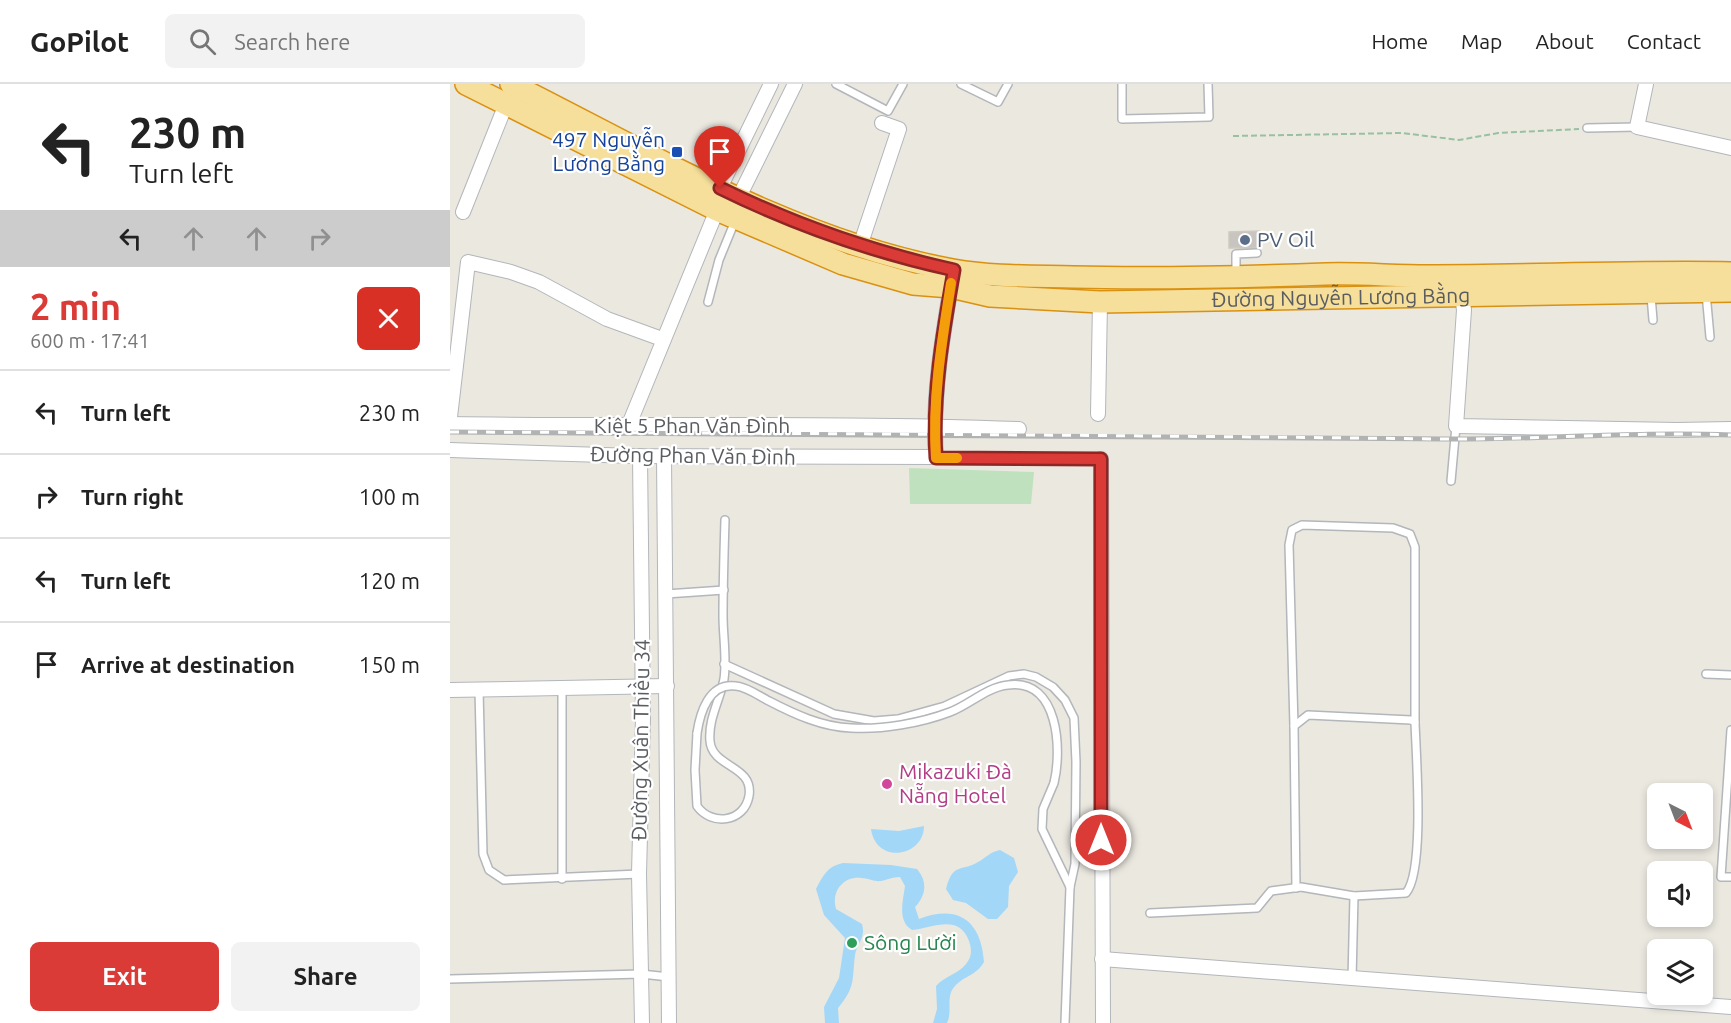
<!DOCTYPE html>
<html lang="en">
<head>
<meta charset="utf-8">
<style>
  body { margin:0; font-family:Ubuntu,sans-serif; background:#f2f2f2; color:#222; height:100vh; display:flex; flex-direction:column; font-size:22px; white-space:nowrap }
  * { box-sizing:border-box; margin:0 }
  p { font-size:20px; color:#767676 }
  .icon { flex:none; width:33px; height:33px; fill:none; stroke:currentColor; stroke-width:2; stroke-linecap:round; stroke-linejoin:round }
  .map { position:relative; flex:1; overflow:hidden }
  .side { display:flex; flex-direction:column; background:#fff; width:450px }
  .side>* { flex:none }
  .banner { background:#fff; color:#222; overflow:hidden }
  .needle { width:39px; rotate:138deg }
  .controls { position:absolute; left:1197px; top:699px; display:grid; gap:12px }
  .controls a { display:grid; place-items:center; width:66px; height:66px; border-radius:9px; background:#fff; box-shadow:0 3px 9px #0003; font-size:30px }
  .pin { position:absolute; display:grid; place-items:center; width:51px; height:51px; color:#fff; margin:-62px -26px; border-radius:50% 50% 50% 0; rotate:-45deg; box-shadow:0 0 6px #0007 }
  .pin .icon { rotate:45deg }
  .me { position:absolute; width:66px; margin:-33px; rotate:0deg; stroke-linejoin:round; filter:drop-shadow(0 0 4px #0008) }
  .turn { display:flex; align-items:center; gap:21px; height:126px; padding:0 30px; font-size:27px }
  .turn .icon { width:78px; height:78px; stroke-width:2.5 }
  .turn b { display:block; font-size:42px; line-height:51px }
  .lanes { display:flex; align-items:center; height:57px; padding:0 30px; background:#0003; justify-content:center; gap:30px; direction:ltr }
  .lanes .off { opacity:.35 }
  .round { display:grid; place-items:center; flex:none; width:63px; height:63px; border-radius:9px; background:#f2f2f2 }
  .summary { display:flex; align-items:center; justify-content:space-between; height:102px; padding:0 30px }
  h1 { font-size:36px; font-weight:700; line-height:45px; color:#da3b37 }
  .primary-button { display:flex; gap:12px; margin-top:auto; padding:12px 30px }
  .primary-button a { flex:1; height:69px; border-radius:9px; background:#da3b37; color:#fff; font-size:24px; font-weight:700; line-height:69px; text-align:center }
  .primary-button a+a { background:#f2f2f2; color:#222 }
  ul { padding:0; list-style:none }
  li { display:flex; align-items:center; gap:18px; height:84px; padding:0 30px; border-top:2px solid #e0e0e0 }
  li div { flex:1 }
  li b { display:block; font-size:22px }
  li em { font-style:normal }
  header { display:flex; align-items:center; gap:36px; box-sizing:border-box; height:84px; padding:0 30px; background:#fff; border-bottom:2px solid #e0e0e0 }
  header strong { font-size:28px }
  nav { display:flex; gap:33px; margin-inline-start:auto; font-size:21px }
  .search { width:420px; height:54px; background:#f2f2f2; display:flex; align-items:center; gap:15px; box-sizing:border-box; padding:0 21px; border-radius:9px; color:#767676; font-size:22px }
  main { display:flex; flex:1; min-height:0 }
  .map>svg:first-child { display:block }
  .green { fill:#c0e1be }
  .water { fill:#a3d7f7 }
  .building { fill:#c8c4c0; stroke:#cfc9bf; stroke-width:1.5 }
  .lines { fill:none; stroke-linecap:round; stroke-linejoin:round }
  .service-casing { stroke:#b3b6ba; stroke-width:10 }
  .minor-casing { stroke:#b3b6ba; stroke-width:16 }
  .trunk-casing { stroke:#d99112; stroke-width:24 }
  .path { stroke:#98c1a1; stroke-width:2; stroke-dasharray:6 3; stroke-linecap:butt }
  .service { stroke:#fff; stroke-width:7 }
  .minor { stroke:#fff; stroke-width:14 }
  .trunk { stroke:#f6de9b; stroke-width:21 }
  .rail-casing { stroke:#b1b2b2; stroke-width:5 }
  .rail { stroke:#fff; stroke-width:3; stroke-dasharray:9; stroke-linecap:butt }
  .service-bridge-casing { stroke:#b3b6ba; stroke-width:10; stroke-linecap:butt }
  .service-bridge { stroke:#fff; stroke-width:7 }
  .route-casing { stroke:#8e2624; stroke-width:15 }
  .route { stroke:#da3b37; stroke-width:10 }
  .slow { stroke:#f59e0b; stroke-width:10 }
  .transit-dot { fill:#1a4fb4; stroke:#fff; stroke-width:2 }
  .service-dot { fill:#5c6f8a; stroke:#fff; stroke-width:2 }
  .hotel-dot { fill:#d1479c; stroke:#fff; stroke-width:2 }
  .leisure-dot { fill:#2e9e5b; stroke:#fff; stroke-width:2 }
  .labels { text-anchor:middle; stroke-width:4.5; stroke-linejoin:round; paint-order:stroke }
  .transit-label { font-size:21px; fill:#164399; stroke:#fff; text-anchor:end }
  .service-label { font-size:21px; fill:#4e5e75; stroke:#fff; text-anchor:start }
  .street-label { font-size:21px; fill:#595c60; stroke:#fff }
  .hotel-label { font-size:21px; fill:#b23c85; stroke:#fff; text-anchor:start }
  .leisure-label { font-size:21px; fill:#27864d; stroke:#fff; text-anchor:start }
</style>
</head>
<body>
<header>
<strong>GoPilot</strong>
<div class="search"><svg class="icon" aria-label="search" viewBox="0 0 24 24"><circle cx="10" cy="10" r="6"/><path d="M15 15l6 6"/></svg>Search here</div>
<nav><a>Home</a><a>Map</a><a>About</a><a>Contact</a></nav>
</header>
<main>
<section class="side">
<div class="banner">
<div class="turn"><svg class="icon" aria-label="left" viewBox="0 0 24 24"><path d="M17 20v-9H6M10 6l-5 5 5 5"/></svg><div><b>230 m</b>Turn left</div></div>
<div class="lanes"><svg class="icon" aria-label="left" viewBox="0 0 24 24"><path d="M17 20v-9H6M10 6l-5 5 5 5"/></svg><svg class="icon off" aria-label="ahead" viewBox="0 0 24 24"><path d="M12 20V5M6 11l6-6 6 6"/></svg><svg class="icon off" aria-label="ahead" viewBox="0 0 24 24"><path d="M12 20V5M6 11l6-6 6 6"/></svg><svg class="icon off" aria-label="right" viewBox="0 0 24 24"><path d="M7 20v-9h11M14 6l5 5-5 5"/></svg></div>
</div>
<div class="summary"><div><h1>2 min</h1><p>600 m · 17:41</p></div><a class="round" style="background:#d93025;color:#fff"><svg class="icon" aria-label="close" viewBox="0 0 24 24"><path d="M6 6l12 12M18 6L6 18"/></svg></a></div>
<ul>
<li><svg class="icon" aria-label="left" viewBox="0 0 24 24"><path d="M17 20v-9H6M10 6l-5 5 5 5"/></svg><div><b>Turn left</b></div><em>230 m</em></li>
<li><svg class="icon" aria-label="right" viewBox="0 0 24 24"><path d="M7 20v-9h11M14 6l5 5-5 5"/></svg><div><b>Turn right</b></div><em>100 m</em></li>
<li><svg class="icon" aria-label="left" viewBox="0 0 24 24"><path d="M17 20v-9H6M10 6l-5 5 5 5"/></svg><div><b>Turn left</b></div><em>120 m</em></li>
<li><svg class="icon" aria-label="arrive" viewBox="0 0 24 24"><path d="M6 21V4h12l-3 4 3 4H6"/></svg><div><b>Arrive at destination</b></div><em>150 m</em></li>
</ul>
<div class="primary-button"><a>Exit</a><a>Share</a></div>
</section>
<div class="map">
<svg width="1281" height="939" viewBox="0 0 1281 939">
  <rect width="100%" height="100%" fill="#ebe8e0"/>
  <!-- green -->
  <path class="green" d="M 459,384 L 584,388 L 581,420 L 460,420 Z"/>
  <!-- water -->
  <g class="water">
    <path d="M 474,742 C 474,773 426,781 421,745 L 449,747 Z"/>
    <path d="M 550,766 L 564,774 L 568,788 L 559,802 L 558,823 L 547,835 L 538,835 L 516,819 L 503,816 L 496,805 C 503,778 511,788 528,778 C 537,773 540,768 550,766 Z"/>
    <path d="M 393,779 L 441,781 L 467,785 C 478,798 476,811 465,823 L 469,835 C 508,820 531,836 534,878 C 527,891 514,892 505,902 C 495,912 503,927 497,939 L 483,939 L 487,925 L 486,902 C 495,892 508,890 516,880 C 522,873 522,866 519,857 C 509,829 482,844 462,846 C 447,837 453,817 455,802 L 450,793 C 442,793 437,796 431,797 C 424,798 418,794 411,794 C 393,792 381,808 386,825 L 412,840 C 416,854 407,859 405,871 C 402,895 406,903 388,924 L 389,939 L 375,939 L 374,923 L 389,894 L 395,854 L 374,831 L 366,805 C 373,791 378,782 393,779 Z"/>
  </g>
  <!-- building -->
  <path class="building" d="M 810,147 L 811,164 L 779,164 L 779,148 Z"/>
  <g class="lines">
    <defs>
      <g id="service">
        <path d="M 386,0 L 438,27 L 453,0"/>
        <path d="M 511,0 L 548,18 L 558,0"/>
        <path d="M 672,0 L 672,35 L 759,33 L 758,0"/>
        <path d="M 1137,44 L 1187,43"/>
        <path d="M 786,191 L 786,170 L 807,169"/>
        <path d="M 1256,209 L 1260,253"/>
        <path d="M 1201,212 L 1203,236"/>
        <path d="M 258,218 L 269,176 L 285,137"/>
        <path d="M 486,373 L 651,375"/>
        <path d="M 1001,397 L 1006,342"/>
        <path d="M 216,510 L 274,506"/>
        <path d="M 274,580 L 384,630 L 424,637 L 448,635 L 495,622 L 559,592 L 574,590 L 586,593 L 603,603 L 615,616 L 624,634 L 626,678 L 625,780 L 620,803 L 615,939"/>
        <path d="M 1256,590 L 1281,591"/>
        <path d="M 29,606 L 33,770 L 39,786 L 54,796 L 189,790"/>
        <path d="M 844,642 L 839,461 L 842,446 L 852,441 L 943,444 L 960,450 L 965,463 L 965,638"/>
        <path d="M 1281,646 L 1271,793 L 1281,793"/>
        <path d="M 247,649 L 245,686 L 247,722 C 261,742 294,739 299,712 C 304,681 262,684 260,657 C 258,635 270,616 274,595 C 277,575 273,552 273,532 C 273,500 274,468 275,436"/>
        <path d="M 604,699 L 593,725 L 592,745 L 620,803"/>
        <path d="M 112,795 L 112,604"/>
        <path d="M 846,804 L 844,642 L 858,631 L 961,636 L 965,638 C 966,671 975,787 956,809 L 904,812"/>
        <path d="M 700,829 L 807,824 L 821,807 L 851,803 L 904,812 L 902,895"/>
        <path d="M 0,895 L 191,890 L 219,893"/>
      </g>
      <g id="minor">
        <path d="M 1196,0 L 1187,43 L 1281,64"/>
        <path d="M 270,104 L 321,0"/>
        <path d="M 289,113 L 345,0"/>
        <path d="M 13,128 L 56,20"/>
        <path d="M 410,162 L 449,45 L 432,39"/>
        <path d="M 1011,205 L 1014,226 L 1006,342 L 1227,346 L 1281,345"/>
        <path d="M 648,330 L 650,218"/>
        <path d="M 0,333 L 18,178 L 61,188 L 89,198 L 157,235 L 212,255"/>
        <path d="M 0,340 C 190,343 380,338 569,345"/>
        <path d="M 178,343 L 267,126"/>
        <path d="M 0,366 L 185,372 L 486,373 C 482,315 492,255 502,196"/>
        <path d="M 190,372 L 193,634 L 189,790 L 192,939"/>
        <path d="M 214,372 L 219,939"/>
        <path d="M 651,375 L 653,939"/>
        <path d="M 0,606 L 217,602"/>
        <path d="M 652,875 L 1281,923"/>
      </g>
      <g id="trunk">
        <path id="s1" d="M 16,0 L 267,126 L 393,180 L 463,200 L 501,203 L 540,212 L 650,218 L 1281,207"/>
        <path d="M 61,0 C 201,70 347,158 503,186 C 543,193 583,192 623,193 C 707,195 792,193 876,190 C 910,189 943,192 977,192 C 1079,192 1180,187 1281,189"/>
      </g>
    </defs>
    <!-- service casing -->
    <use href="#service" class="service-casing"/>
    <!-- minor casing -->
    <use href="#minor" class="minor-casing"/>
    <!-- trunk casing -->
    <use href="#trunk" class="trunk-casing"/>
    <!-- path -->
    <path class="path" d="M 783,52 L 952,49 L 1009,56 L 1048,49 L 1129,45"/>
    <!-- service -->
    <use href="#service" class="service"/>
    <!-- minor -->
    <use href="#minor" class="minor"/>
    <!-- trunk -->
    <use href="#trunk" class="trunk"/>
    <defs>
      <path id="rail" d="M 0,348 C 331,349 661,351 991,355 C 1088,356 1184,347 1281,351"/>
    </defs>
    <!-- rail casing -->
    <use href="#rail" class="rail-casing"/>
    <!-- rail -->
    <use href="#rail" class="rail"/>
    <defs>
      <path id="service-bridge" d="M 247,649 C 250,629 259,598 286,602 C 297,603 309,612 319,617 C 344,630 372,643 401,644 C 432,646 471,639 500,628 C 519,621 537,603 558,601 C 609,594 612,666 604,699"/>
    </defs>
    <!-- service-bridge casing -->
    <use href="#service-bridge" class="service-bridge-casing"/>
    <!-- service-bridge -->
    <use href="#service-bridge" class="service-bridge"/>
  </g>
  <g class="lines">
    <defs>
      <path id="route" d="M 270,104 C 345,141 422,168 504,186 C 493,248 482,311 486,374 L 651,375 L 651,756"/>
    </defs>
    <!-- route casing -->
    <use href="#route" class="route-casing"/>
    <!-- route -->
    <use href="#route" class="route"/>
    <!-- slow -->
    <path class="slow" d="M 501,199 C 492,256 482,315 486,374 L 507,374"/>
  </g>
  <!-- markers -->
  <rect class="transit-dot" x="221" y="62" width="12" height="12" rx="3"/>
  <circle class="service-dot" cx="795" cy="156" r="6"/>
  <circle class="hotel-dot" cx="437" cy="700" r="6"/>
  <circle class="leisure-dot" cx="402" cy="859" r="6"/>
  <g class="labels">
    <!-- transit labels -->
    <g class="transit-label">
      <text x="215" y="63">497 Nguyễn<tspan x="215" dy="24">Lương Bằng</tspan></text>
    </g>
    <!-- service labels -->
    <g class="service-label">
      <text x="807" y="163">PV Oil</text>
    </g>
    <!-- street labels -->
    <g class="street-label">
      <text dy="7" stroke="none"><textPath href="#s1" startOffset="920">Đường Nguyễn Lương Bằng</textPath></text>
      <text x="242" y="349">Kiệt 5 Phan Văn Đình</text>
      <text transform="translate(243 372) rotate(1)" y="7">Đường Phan Văn Đình</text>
      <text transform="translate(191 656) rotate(-89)" y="7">Đường Xuân Thiều 34</text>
    </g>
    <!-- hotel labels -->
    <g class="hotel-label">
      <text x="449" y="695">Mikazuki Đà<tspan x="449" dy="24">Nẵng Hotel</tspan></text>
    </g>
    <!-- leisure labels -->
    <g class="leisure-label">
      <text x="414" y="866">Sông Lười</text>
    </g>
  </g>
</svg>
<div class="controls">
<a><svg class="needle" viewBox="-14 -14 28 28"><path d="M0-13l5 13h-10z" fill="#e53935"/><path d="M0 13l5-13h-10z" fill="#767676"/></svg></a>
<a><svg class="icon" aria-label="sound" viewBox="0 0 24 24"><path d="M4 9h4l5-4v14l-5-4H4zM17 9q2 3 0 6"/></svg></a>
<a><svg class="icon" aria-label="layers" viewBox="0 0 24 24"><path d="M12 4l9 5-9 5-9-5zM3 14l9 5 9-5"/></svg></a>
</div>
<div class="pin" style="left:270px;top:104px;background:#d93025"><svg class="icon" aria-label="arrive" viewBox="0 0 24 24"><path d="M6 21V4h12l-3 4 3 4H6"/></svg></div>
<svg class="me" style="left:651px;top:756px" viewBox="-20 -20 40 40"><circle r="17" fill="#da3b37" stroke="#fff" stroke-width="3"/><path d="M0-11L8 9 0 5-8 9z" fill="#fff"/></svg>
</div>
</main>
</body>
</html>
